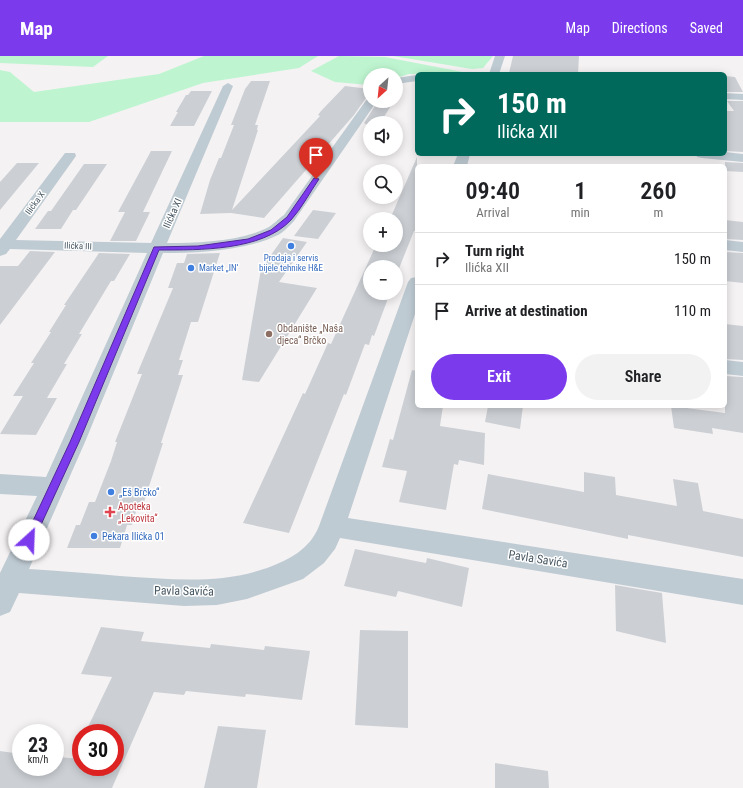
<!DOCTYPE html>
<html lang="en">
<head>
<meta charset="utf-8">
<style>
  body { margin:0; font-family:"Roboto Condensed",sans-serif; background:#f2f2f2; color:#202124; height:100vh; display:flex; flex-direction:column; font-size:15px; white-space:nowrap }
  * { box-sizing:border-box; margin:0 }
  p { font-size:13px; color:#757577 }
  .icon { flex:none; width:22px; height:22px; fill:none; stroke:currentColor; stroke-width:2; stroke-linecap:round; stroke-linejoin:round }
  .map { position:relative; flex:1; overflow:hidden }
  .details { position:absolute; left:415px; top:108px; width:312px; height:244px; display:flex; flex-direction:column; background:#fff; border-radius:6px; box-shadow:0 2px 10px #0003 }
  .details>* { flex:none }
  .top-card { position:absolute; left:415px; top:16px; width:312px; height:84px; border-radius:6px; box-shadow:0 2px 10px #0003; background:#00695c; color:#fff; overflow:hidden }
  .needle { width:26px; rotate:207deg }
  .controls { position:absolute; left:363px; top:12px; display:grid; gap:8px }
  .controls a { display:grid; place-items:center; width:40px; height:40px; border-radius:50%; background:#fff; box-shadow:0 2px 10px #0003; font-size:20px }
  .speed { position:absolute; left:12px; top:668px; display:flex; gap:8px; font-size:20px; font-weight:700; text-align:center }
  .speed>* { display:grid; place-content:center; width:52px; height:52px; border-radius:50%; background:#fff; box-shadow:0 2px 10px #0003; line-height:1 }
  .speed small { font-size:10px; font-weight:400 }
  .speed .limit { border:6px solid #d22; background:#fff; color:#111 }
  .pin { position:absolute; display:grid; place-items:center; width:34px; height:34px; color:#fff; margin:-41px -17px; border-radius:50% 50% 50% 0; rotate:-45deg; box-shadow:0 0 4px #0007 }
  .pin .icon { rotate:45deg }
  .me { position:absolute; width:44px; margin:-22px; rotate:25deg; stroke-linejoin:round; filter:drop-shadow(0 0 3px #0008) }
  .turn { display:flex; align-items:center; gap:14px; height:84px; padding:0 16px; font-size:18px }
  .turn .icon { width:52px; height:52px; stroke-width:2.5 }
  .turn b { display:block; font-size:28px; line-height:34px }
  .eta { display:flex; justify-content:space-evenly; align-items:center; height:68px; text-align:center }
  .eta b { font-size:24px; font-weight:600; line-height:28px }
  .button { display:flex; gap:8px; margin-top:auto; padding:8px 16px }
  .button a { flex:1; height:46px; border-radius:24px; background:#7c3aed; color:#fff; font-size:16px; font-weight:600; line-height:46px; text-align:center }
  .button a+a { background:#f2f2f2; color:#202124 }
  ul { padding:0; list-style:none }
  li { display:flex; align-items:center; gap:12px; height:52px; padding:0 16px; border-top:1px solid #e0e0e0 }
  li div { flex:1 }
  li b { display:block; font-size:15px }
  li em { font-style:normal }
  header { display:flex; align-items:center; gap:24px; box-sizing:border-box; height:56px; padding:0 20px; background:#7c3aed; color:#fff }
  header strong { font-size:19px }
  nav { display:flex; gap:22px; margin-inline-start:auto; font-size:14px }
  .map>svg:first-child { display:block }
  .green { fill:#bef5d0 }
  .building { fill:#ccd0d5 }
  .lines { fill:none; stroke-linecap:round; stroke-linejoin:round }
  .minor { fill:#bfcbd3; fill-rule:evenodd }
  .route { fill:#7c3aed; stroke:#51269a }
  .shop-dot { fill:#3f7fe0; stroke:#fff; stroke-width:1.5 }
  .education-dot { fill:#8d6e63; stroke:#fff; stroke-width:1.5 }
  .health-dot { fill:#e0444e; stroke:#fff; stroke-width:1.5 }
  .labels { text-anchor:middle; stroke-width:3; stroke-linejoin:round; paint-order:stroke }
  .far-street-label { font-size:9px; fill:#485863; stroke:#fff }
  .far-shop-label { font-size:9px; fill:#366cbe; stroke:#fff }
  .street-label { font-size:10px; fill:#485863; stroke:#fff }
  .education-label { font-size:10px; fill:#785e54; stroke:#fff; text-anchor:start }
  .shop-label { font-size:10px; fill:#366cbe; stroke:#fff; text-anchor:start }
  .health-label { font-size:10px; fill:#be3a42; stroke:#fff; text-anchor:start }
  .near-street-label { font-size:12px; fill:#485863; stroke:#fff }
</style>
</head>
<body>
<header>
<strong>Map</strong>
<nav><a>Map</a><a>Directions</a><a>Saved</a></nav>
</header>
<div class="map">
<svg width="743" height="732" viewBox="0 0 743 732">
  <rect width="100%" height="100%" fill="#f5f2f3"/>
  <!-- green -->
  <g class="green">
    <path d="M 0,0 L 108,0 L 93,11 L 0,7 Z"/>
    <path d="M 204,0 L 318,0 L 299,12 L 203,27 L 89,66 L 0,66 L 0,14 L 10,16 L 34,36 L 159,18 Z"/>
    <path d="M 339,0 L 385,1 L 468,17 L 409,18 L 396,22 L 396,19 L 370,19 L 369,29 L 335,26 L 311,15 Z"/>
    <path d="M 393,0 L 493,0 L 483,12 L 472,13 Z"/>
  </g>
  <!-- building -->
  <g class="building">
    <path d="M 513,0 L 579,0 L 578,18 L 509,17 Z"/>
    <path d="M 725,20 L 735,21 L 743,36 L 725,36 Z"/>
    <path d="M 251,25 L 270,25 L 255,69 L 258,69 L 257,74 L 258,74 L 232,154 L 306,75 L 320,60 L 318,59 L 321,55 L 345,30 L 370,33 L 370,41 L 366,42 L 354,59 L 264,162 L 231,157 L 200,158 L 210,124 L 219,102 L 221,102 L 234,69 L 231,69 L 245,33 Z"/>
    <path d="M 191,35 L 212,35 L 194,70 L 170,70 L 178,56 L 176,56 L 186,39 L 188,39 Z"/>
    <path d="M 378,45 L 394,45 L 380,67 L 370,67 L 370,71 L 364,67 Z"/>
    <path d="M 727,45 L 743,45 L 743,96 L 725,95 L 725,55 L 734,55 Z"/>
    <path d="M 151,95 L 172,95 L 143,156 L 150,156 L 136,185 L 110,185 L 125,156 L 118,156 Z"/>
    <path d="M 417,101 L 417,175 L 414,175 L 396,220 L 396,211 L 370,211 L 370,237 L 390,237 L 374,280 L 372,279 L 369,289 L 365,288 L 346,339 L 344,338 L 289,477 L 243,467 L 303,337 L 305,338 L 328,287 L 331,288 L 376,189 L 396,189 L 396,163 L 390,163 Z"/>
    <path d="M 725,106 L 743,107 L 743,116 L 725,115 Z"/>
    <path d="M 17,107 L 39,107 L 0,154 L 0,126 Z"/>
    <path d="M 84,108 L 107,108 L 76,154 L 73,154 L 61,173 L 35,173 L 48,155 L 51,155 Z"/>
    <path d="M 313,154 L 336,157 L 318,183 L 294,180 Z"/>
    <path d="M 725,164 L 743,166 L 743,184 L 725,183 Z"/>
    <path d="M 283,182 L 307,186 L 279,226 L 317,232 L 259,326 L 242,324 L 261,213 Z"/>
    <path d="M 30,195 L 55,196 L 0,269 L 0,210 L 18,210 Z"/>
    <path d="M 725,196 L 743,197 L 743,227 L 725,225 Z"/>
    <path d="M 99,197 L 130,198 L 114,225 L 111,225 L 79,278 L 82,278 L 64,308 L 67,308 L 47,342 L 57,342 L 36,379 L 0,378 L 23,340 L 13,340 L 34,307 L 31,307 L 51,276 L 49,276 L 66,249 L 64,249 Z"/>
    <path d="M 220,197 L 198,266 L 191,266 L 179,304 L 183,304 L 178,319 L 183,319 L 161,387 L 163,387 L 144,446 L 139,446 L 132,469 L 127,469 L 120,492 L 67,492 L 76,469 L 80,469 L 89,446 L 95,446 L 111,405 L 117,386 L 115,386 L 142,318 L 137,318 L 173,232 L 168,232 L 177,207 L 184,207 L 187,198 Z"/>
    <path d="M 725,268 L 743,270 L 743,304 L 725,303 Z"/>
    <path d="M 412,314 L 417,315 L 417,350 L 443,350 L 440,370 L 485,377 L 484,409 L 459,404 L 458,409 L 454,408 L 446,454 L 399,446 L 407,415 L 382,411 L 390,383 L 393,384 Z"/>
    <path d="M 725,320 L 743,321 L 743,377 L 712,372 L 713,378 L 674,372 L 671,350 L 725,357 Z"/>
    <path d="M 488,350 L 523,350 L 520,373 L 485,366 Z"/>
    <path d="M 584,416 L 615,421 L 616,439 L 677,450 L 673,423 L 698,427 L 703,455 L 743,463 L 743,501 L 628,479 L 628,483 L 482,453 L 488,418 L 584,436 Z"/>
    <path d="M 355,493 L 426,507 L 427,502 L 469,512 L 462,551 L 398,535 L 396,541 L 344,530 Z"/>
    <path d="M 615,529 L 662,537 L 666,587 L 616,575 Z"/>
    <path d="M 101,571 L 144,576 L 141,585 L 210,592 L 211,588 L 264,594 L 265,590 L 310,595 L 302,644 L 246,638 L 245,641 L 186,635 L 184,639 L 154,636 L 112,732 L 0,732 L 0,695 L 21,698 L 21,711 L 55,711 L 59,701 L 81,703 L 81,711 L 115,711 L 115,677 L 85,677 L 112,621 L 81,618 Z"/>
    <path d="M 360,574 L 408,575 L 408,672 L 355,669 Z"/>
    <path d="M 218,670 L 266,674 L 257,732 L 204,732 Z"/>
    <path d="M 495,707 L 548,715 L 549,732 L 495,732 Z"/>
  </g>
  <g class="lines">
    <!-- minor -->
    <g class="minor">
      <path d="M 495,0 L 505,0 L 499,18 L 489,18 Z"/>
      <path d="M 417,19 L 417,25 L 396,28 L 396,22 Z"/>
      <path d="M 228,27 L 233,30 L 167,187 C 198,187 238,186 267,172 C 273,169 278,163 284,159 L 367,43 L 370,42 L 370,45 L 377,45 L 294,165 C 289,170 284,176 278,179 C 245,195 199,197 163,197 L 85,386 L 29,513 C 59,515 90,517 120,520 C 171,523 217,529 267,512 C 289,504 310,493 319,470 L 408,226 L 411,222 L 417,221 L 417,252 L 348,462 L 743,523 L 743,549 L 340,482 L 335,493 L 324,507 L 303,523 L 247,543 L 217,549 L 184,550 L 19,537 L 10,556 L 0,560 L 0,517 L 37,440 L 0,438 L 0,418 L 46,421 L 147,197 L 10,193 L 6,198 L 0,200 L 0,183 L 65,97 L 75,97 L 76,100 L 16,184 L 151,187 L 223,30 Z"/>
      <path d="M 725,37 L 743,38 L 743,44 L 725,43 Z"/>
      <path d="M 725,96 L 743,98 L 743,106 L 702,102 L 697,101 L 696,98 L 725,98 Z"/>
      <path d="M 458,98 L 470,98 L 467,110 L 453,110 Z"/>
      <path d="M 725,184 L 743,186 L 743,196 L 725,194 Z"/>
      <path d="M 725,304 L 743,306 L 743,320 L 725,318 Z"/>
    </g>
  </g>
  <!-- route -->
  <path class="route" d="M 314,122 L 319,123 C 310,136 302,152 291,164 C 262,195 199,194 159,194 L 79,386 L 34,484 L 33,487 L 29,489 L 25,487 L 24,484 L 70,386 L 154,191 L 198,190 L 248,183 L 271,174 L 287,161 Z"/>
  <!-- markers -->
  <g class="shop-dot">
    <circle cx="291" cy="190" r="4"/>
    <circle cx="191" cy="212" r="4"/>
    <circle cx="111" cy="436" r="4"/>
    <circle cx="94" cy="480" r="4"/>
  </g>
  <circle class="education-dot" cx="269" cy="278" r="4"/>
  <path class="health-dot" d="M108 450h4v4h4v4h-4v4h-4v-4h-4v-4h4z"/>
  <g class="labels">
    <!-- far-street labels -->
    <g class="far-street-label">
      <text transform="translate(35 147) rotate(-54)" y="3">Ilićka X</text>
      <text transform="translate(78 190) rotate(2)" y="3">Ilićka III</text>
    </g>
    <!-- far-shop labels -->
    <g class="far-shop-label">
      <text x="291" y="205">Prodaja i servis<tspan x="291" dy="10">bijele tehnike H&amp;E</tspan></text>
      <text x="199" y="215" text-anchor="start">Market „IN‘</text>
    </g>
    <!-- street labels -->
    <g class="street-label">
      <text transform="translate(172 157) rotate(-66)" y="4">Ilićka XI</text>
    </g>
    <!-- education labels -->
    <g class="education-label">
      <text x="277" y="276">Obdanište „Naša<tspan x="277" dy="12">djeca“ Brčko</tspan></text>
    </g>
    <!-- shop labels -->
    <g class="shop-label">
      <text x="119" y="440">„Eš Brčko“</text>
      <text x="102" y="484">Pekara Ilićka 01</text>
    </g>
    <!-- health labels -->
    <g class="health-label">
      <text x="118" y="454">Apoteka<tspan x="118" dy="12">„Lekovita“</tspan></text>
    </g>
    <!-- near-street labels -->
    <g class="near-street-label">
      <text transform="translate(538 503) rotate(9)" y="4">Pavla Savića</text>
      <text transform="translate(184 535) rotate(1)" y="4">Pavla Savića</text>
    </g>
  </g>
</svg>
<div class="controls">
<a><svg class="needle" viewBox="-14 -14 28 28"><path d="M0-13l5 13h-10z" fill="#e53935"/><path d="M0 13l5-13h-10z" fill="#757577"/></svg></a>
<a><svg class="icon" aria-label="sound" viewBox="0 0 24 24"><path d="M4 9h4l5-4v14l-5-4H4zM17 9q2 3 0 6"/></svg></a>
<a><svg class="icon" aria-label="search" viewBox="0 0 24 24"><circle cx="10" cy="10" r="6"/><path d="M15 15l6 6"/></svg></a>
<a>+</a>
<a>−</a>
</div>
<div class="speed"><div>23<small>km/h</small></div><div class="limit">30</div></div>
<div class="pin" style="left:316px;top:123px;background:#d93025"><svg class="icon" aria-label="arrive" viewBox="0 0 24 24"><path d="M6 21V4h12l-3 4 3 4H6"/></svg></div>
<svg class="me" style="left:29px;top:484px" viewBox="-20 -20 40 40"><circle r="19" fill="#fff"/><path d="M0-13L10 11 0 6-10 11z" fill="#7c3aed"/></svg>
<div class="top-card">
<div class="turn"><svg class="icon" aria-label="right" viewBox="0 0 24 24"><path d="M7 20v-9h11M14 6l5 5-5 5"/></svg><div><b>150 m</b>Ilićka XII</div></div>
</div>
<section class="details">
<div class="eta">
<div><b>09:40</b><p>Arrival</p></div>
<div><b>1</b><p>min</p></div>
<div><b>260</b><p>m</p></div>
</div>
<ul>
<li><svg class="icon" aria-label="right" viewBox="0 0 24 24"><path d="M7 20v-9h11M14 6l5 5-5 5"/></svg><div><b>Turn right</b><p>Ilićka XII</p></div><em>150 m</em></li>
<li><svg class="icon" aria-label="arrive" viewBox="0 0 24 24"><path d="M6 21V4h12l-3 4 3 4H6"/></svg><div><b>Arrive at destination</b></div><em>110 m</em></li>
</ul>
<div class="button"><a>Exit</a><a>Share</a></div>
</section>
</div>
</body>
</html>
